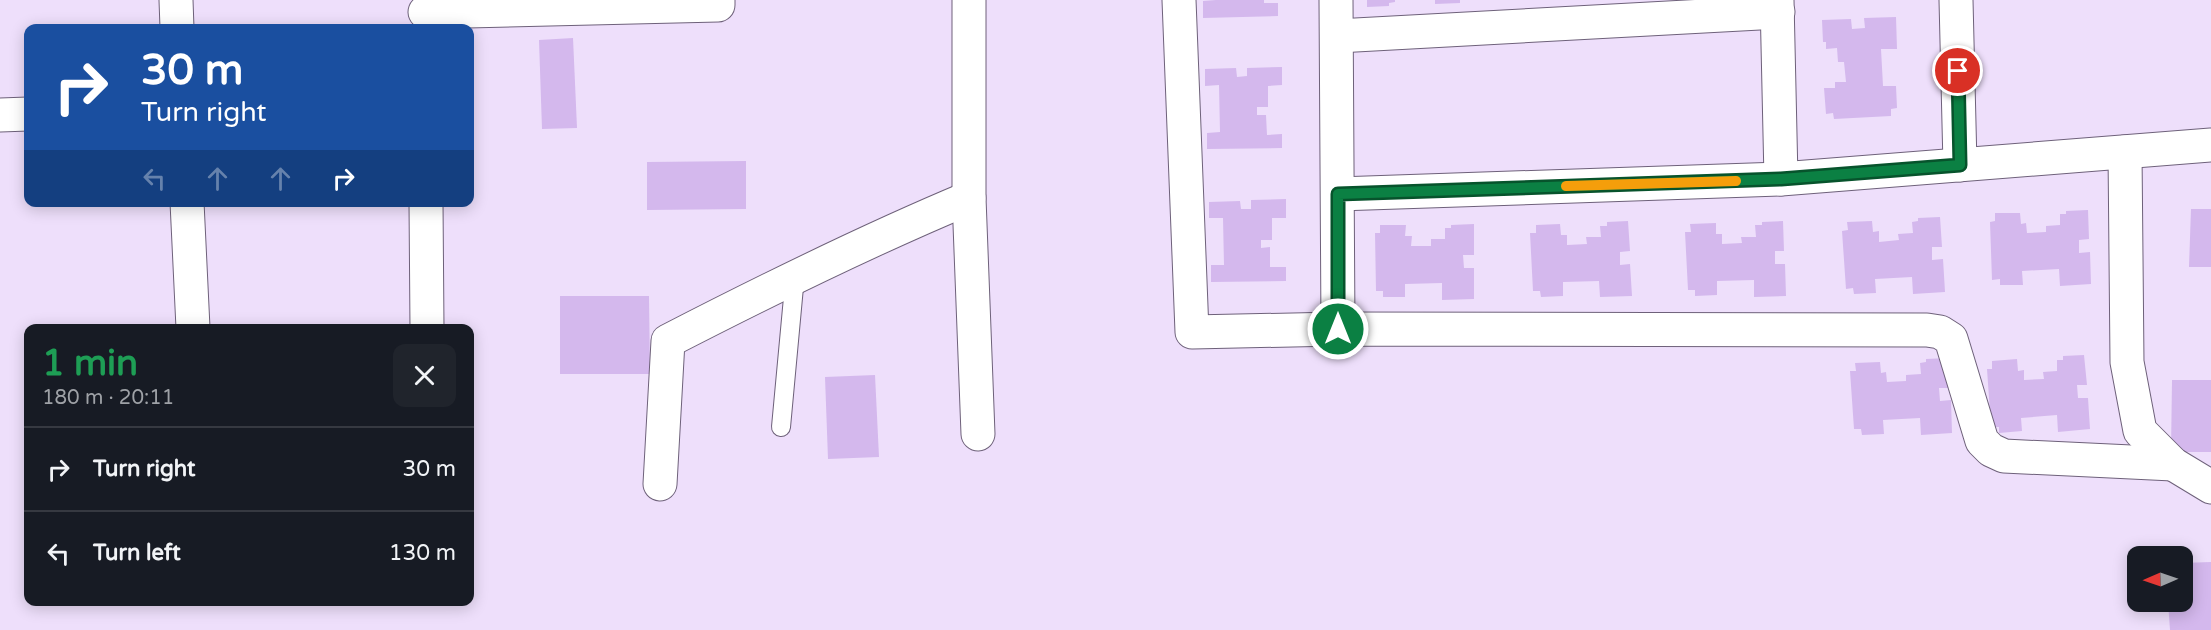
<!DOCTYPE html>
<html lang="en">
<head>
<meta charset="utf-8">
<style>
  body { margin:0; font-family:"Varela Round",sans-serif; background:#20242c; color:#f1f3f6; height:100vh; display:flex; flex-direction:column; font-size:22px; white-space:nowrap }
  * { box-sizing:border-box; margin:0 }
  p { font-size:20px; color:#9ea1a6 }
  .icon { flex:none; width:33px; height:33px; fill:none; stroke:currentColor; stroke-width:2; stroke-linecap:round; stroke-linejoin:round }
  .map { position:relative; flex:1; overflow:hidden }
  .drawer { position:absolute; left:24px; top:324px; width:450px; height:282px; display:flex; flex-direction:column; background:#171b24; border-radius:12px; box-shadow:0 3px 15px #0003 }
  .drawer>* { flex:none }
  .hud { position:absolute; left:24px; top:24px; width:450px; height:183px; border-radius:12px; box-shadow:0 3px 15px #0003; background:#1a4fa0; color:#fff; overflow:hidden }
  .needle { width:39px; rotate:268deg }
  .controls { position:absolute; left:2127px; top:546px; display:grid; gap:12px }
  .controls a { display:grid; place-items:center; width:66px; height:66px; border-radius:12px; background:#171b24; box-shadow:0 3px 15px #0003; font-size:30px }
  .pin { position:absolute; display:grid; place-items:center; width:51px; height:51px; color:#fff; margin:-26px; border:3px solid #fff; border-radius:50%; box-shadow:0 2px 6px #0007 }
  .me { position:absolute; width:66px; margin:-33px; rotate:0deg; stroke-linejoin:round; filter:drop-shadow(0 0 4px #0008) }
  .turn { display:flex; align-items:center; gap:21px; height:126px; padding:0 18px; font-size:27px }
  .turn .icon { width:78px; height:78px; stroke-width:2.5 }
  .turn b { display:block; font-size:42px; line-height:51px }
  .lanes { display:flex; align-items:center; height:57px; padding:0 18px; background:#0003; justify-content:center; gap:30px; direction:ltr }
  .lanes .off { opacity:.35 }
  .round { display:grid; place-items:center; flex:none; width:63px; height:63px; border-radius:12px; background:#20242c }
  .overview { display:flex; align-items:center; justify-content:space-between; height:102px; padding:0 18px }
  h1 { font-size:36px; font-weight:800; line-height:45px; color:#1e9e55 }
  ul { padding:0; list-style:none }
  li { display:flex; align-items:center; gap:18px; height:84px; padding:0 18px; border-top:2px solid #363941 }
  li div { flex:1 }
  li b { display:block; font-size:22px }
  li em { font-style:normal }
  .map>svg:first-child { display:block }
  .building { fill:#d4b8ed }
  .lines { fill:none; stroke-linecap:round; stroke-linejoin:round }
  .lane-casing { stroke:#6e617a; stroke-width:20 }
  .street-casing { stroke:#6e617a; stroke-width:35 }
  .lane { stroke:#fff; stroke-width:18 }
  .street { stroke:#fff; stroke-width:33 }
  .route-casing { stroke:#07532c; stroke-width:15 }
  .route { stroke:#0b8043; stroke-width:10 }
  .slow { stroke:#f59e0b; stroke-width:10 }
</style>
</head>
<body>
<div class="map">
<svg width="2211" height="630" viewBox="0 0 2211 630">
  <rect width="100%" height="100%" fill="#eedffb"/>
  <!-- building -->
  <g class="building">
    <path d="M 1216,0 L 1264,0 L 1264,3 L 1278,3 L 1278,16 L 1203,18 L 1203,1 Z"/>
    <path d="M 1367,0 L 1395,0 L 1395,2 L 1389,3 L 1389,6 L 1367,7 Z"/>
    <path d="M 1435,0 L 1460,0 L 1460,3 L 1435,4 Z"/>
    <path d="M 1896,17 L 1897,49 L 1881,49 L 1883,86 L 1896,86 L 1897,108 L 1891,109 L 1891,116 L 1834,119 L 1833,113 L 1826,114 L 1824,88 L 1835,88 L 1835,82 L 1846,82 L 1844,62 L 1838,62 L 1837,48 L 1826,49 L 1826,42 L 1823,42 L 1822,20 L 1851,19 L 1852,29 L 1865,28 L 1864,18 Z"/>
    <path d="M 573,38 L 577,128 L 542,129 L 539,40 Z"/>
    <path d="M 1282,67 L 1282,85 L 1268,86 L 1268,107 L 1257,107 L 1257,115 L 1266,115 L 1267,135 L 1282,134 L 1282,148 L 1207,149 L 1207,133 L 1220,132 L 1219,85 L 1205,86 L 1205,69 L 1236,68 L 1237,77 L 1247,76 L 1247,68 Z"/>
    <path d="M 746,161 L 746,209 L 647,210 L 647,162 Z"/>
    <path d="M 1286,199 L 1286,218 L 1272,218 L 1272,240 L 1261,240 L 1261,248 L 1270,247 L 1270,267 L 1286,267 L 1286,281 L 1211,282 L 1211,265 L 1224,265 L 1223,218 L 1209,218 L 1209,202 L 1240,201 L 1241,209 L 1251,209 L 1251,200 Z"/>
    <path d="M 2191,209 L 2211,209 L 2211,267 L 2189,267 Z"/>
    <path d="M 2088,210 L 2089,239 L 2079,240 L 2079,253 L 2090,252 L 2091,284 L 2060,286 L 2059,269 L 2022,271 L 2023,285 L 2000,285 L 2000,279 L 1992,280 L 1990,222 L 1995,221 L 1995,213 L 2020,213 L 2021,224 L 2026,223 L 2027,233 L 2046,232 L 2046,226 L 2060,225 L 2060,214 L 2066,214 L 2066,211 Z"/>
    <path d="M 1940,217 L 1942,247 L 1932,247 L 1932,260 L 1943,259 L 1945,292 L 1913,294 L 1912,277 L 1875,279 L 1876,293 L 1854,294 L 1853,288 L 1846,289 L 1842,231 L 1848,230 L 1847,222 L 1872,221 L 1873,232 L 1879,231 L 1879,242 L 1899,240 L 1898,234 L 1913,233 L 1912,222 L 1918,221 L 1918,218 Z"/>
    <path d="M 1628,221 L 1630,251 L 1620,252 L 1620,265 L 1630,264 L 1632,296 L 1600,297 L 1599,281 L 1563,282 L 1563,296 L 1541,297 L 1540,291 L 1533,291 L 1530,233 L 1536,233 L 1536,225 L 1560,224 L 1561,235 L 1567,235 L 1567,245 L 1587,244 L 1586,237 L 1601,237 L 1600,226 L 1607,226 L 1607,222 Z"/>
    <path d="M 1783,221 L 1784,251 L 1775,251 L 1775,264 L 1785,264 L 1786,296 L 1754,297 L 1754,280 L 1717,281 L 1717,295 L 1695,296 L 1695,290 L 1688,290 L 1685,232 L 1691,232 L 1690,224 L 1716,223 L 1716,234 L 1722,234 L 1722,244 L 1742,243 L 1741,237 L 1756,237 L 1755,225 L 1762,225 L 1762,222 Z"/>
    <path d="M 1474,224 L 1474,255 L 1463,255 L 1464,268 L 1474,268 L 1474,299 L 1442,300 L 1442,283 L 1405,284 L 1405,297 L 1383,297 L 1383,291 L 1376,291 L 1375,233 L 1380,233 L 1380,225 L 1406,225 L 1405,236 L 1412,236 L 1411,246 L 1431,246 L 1431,239 L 1445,239 L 1445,228 L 1451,228 L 1451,225 Z"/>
    <path d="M 560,296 L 649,296 L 650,374 L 560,374 Z"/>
    <path d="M 2084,355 L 2087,385 L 2077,385 L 2078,398 L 2088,398 L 2090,429 L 2058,432 L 2057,415 L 2021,418 L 2022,431 L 1999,433 L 1999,427 L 1991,427 L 1987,369 L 1992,369 L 1992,361 L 2017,359 L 2018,371 L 2024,370 L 2024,380 L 2044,379 L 2043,372 L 2057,371 L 2057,360 L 2063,360 L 2063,356 Z"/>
    <path d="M 1948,358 L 1950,388 L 1939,388 L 1940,401 L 1951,400 L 1952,433 L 1921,435 L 1920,418 L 1883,420 L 1884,434 L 1862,435 L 1861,429 L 1854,429 L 1850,371 L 1856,371 L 1855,363 L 1880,362 L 1881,373 L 1886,372 L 1887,382 L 1906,381 L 1906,375 L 1921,374 L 1920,363 L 1926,362 L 1926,359 Z"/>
    <path d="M 875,375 L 879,457 L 828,459 L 825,377 Z"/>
    <path d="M 2172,380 L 2211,380 L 2211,452 L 2171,452 Z"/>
    <path d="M 2211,562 L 2211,630 L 2170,630 L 2168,602 L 2182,602 L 2182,563 Z"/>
  </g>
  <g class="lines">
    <defs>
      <path id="lane" d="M 781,427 L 795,276"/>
      <g id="street">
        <path d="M 176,0 L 177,28"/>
        <path d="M 969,0 L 969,198 L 978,434"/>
        <path d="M 1179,0 L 1192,332 L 1338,329 L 1927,330 L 1940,332 L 1951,339 L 1982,441 L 1991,450 L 2004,456 L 2173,464"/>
        <path d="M 1336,0 L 1338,329"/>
        <path d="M 1777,0 L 1781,179"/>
        <path d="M 1956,0 L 1960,165"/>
        <path d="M 425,12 L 718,5 L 718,0"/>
        <path d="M 1337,36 L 1778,12"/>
        <path d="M 0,115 L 28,114"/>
        <path d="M 2125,152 L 2127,362 L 2140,431 L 2173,464 L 2211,487"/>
        <path d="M 1338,194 L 1781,179 L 2211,145"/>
        <path d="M 187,202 L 193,328"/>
        <path d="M 426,202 L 427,328"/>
        <path d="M 660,484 L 668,341 C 767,290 866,241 969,198"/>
      </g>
    </defs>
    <!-- lane casing -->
    <use href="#lane" class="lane-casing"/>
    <!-- street casing -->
    <use href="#street" class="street-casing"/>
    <!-- lane -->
    <use href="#lane" class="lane"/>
    <!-- street -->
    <use href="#street" class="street"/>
  </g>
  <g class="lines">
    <defs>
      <path id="route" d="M 1338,329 L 1338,194 L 1781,179 L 1960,165 L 1958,71"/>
    </defs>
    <!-- route casing -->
    <use href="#route" class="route-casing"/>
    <!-- route -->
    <use href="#route" class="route"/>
    <!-- slow -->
    <path class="slow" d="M 1566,186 L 1736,181"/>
  </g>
</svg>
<div class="controls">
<a><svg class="needle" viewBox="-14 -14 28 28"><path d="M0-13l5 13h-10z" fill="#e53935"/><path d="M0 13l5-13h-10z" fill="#9ea1a6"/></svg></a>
</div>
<div class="pin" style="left:1958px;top:71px;background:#d93025"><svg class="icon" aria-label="arrive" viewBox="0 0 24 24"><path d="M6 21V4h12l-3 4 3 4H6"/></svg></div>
<svg class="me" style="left:1338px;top:329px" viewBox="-20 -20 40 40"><circle r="17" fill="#0b8043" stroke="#fff" stroke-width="3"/><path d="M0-11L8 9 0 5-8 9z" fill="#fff"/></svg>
<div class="hud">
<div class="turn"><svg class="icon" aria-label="right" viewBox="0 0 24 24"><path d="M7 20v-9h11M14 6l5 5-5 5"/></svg><div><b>30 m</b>Turn right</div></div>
<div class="lanes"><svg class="icon off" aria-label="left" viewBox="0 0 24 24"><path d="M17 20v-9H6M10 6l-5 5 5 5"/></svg><svg class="icon off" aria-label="ahead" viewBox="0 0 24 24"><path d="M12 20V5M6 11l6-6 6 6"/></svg><svg class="icon off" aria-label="ahead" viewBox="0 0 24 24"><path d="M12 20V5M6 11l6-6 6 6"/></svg><svg class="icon" aria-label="right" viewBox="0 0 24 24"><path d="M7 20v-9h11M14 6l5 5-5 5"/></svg></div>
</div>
<section class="drawer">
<div class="overview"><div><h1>1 min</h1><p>180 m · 20:11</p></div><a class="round"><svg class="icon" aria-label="close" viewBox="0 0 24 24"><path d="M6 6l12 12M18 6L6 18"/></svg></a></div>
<ul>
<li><svg class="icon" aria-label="right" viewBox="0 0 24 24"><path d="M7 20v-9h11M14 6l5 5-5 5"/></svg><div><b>Turn right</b></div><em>30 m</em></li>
<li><svg class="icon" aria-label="left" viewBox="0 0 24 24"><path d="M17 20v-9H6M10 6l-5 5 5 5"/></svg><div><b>Turn left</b></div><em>130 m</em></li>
</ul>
</section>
</div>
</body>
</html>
